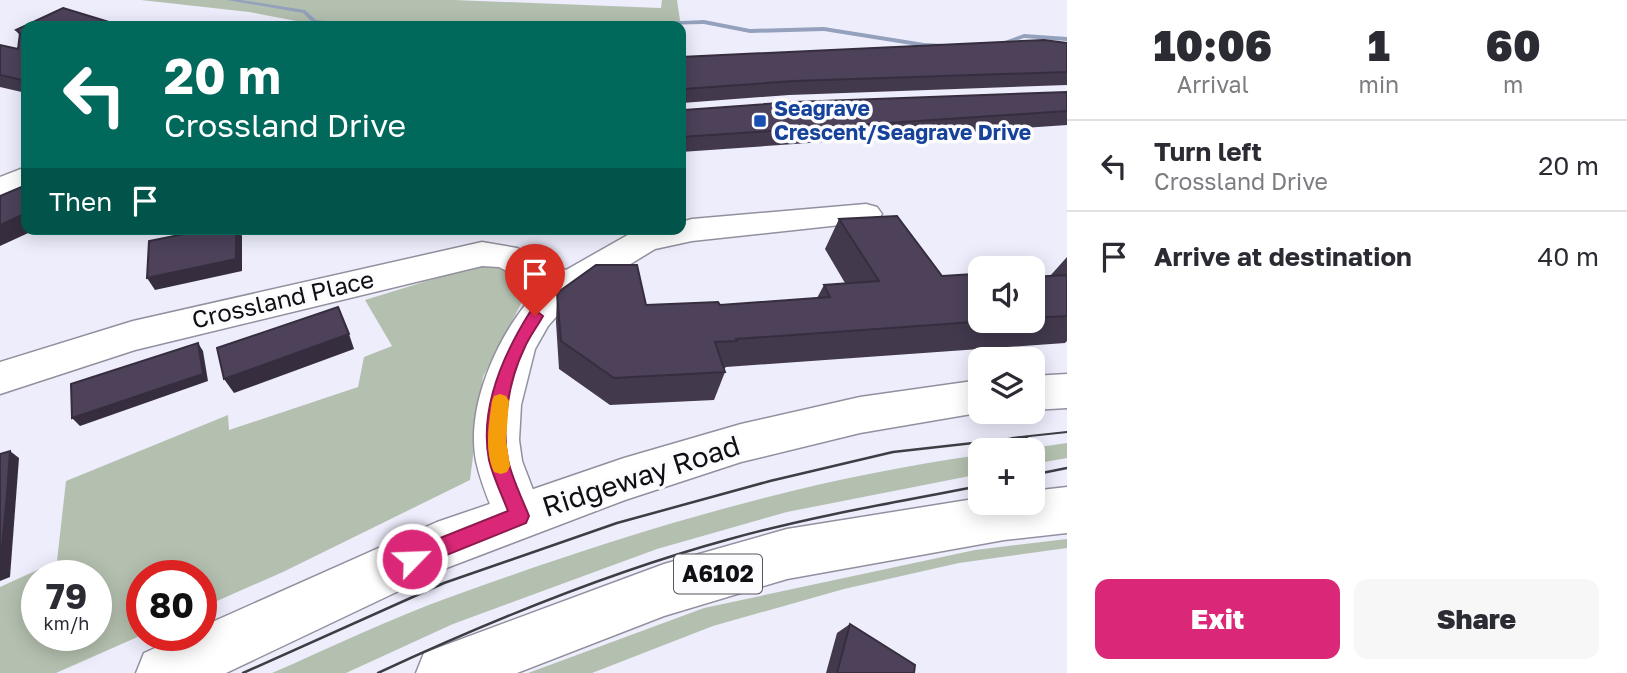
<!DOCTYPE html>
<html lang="en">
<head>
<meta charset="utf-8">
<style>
  body { margin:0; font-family:"Golos Text",sans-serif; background:#f7f7f7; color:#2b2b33; height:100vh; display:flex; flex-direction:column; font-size:26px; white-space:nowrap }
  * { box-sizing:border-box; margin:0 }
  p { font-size:23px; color:#7c7c81 }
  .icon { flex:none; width:38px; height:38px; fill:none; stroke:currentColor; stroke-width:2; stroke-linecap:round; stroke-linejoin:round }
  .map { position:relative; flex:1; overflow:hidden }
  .sheet { display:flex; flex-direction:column; background:#fff; width:560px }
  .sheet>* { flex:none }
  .top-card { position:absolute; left:21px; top:21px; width:665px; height:214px; border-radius:14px; box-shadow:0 4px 18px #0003; background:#00695c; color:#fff; overflow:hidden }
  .fabs { position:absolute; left:968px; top:256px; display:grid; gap:14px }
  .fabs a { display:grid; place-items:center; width:77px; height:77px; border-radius:14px; background:#fff; box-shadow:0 4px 18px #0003; font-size:35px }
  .speed { position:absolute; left:21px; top:560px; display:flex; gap:14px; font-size:35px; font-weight:700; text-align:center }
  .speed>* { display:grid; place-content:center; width:91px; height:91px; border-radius:50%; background:#fff; box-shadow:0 4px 18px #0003; line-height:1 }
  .speed small { font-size:18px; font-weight:400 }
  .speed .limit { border:10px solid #d22; background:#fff; color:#111 }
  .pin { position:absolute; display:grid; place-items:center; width:60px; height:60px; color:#fff; margin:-72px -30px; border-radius:50% 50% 50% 0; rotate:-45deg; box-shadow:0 0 7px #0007 }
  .pin .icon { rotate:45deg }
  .me { position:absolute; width:77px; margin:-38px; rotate:66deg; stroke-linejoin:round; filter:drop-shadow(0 0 5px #0008) }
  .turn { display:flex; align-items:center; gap:24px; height:147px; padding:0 28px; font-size:32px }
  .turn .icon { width:91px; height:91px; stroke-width:2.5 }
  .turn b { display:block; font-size:49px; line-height:60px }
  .then { display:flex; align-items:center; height:66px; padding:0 28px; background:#0003; gap:14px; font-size:26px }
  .eta { display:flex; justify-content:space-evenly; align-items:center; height:119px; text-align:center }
  .eta b { font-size:42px; font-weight:800; line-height:49px }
  .cta { display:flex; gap:14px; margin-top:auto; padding:14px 28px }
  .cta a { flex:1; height:80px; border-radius:14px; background:#db2777; color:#fff; font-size:28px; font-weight:800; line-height:80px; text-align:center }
  .cta a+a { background:#f7f7f7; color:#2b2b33 }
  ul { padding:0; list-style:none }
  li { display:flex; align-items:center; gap:21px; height:91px; padding:0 28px; border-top:2px solid #e1e1e2 }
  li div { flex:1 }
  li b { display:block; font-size:26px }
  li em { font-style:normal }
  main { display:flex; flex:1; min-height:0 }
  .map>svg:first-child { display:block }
  .green { fill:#b4c0af; fill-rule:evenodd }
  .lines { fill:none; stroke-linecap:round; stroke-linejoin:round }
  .stream { fill:#93a1bc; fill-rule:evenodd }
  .minor-casing { stroke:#92909e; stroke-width:3 }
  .trunk-casing { stroke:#92909e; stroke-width:3 }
  .minor { fill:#fff; fill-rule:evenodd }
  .trunk { fill:#fff; fill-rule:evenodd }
  .tram-far1 { stroke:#3d3d44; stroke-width:2 }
  .tram { stroke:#3d3d44; stroke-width:2.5 }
  .wall { fill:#42394d }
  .shaded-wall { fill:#362e3f }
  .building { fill:#4d425a; stroke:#362e3f; stroke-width:2 }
  .route { fill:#db2777; stroke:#8e194d; stroke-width:2 }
  .slow { fill:#f59e0b }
  .transit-dot { fill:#1a4fb4; stroke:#fcfcff; stroke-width:2.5 }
  .labels { text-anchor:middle; stroke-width:7; stroke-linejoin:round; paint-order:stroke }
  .far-transit-label { font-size:21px; font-weight:bold; fill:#164399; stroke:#fcfcff; text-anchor:start }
  .shield { fill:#fcfcff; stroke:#56565a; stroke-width:2 }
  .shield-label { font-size:23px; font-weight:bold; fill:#0f0f14 }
  .street-label { font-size:24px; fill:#0f0f14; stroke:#fcfcff }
  .near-street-label { font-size:28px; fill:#0f0f14; stroke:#fcfcff }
</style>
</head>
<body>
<main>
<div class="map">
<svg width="1067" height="673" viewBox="0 0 1067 673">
  <rect width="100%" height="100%" fill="#eeedfc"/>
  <!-- green -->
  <g class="green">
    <path d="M 141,0 L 454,0 L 661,8 L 662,0 L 677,0 L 683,40 L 681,41 L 681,26 L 323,26 L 249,12 Z"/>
    <path d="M 495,260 L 538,271 L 483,377 L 470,480 L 283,572 L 201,608 L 201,576 L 142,576 L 142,635 L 56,673 L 0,673 L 0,587 L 57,561 L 66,481 L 228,415 L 229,430 L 358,387 L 364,357 L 392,346 L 365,300 ZM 37,576 L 96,576 L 96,635 L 37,635 Z"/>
    <path d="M 1067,443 L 1067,458 L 1033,464 L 1032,450 L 1019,450 Z"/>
    <path d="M 980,455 L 980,474 L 787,512 L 657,549 L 453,624 L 346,673 L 272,673 C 332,647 391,618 453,596 C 624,534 799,480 980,455 Z"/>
    <path d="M 1067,539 L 1067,548 L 959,563 L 844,589 L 713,626 L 592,673 L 528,673 L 704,608 L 975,550 Z"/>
  </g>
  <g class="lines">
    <!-- stream -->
    <g class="stream">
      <path d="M 227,0 L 241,0 L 305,10 L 316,20 L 355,24 L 358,26 L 314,24 L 303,13 Z"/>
      <path d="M 704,20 L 750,29 L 824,27 L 924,43 L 944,44 L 947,46 L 944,48 L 924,47 L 824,31 L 750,33 L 704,24 L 615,26 L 618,24 Z"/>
      <path d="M 1024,34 L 1067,37 L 1067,41 L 1024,38 L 994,48 L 991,46 Z"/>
    </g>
    <defs>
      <g id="minor">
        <path d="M 26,167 L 26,187 L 0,197 L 0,177 Z"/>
        <path d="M 866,204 L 877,207 L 882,214 L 877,221 L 692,241 L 655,249 L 570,301 L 548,326 L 535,349 L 521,405 L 519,440 L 522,461 L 543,516 L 536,532 L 519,539 L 502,532 C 492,510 481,484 476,461 C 465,403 501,328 540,288 L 499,267 L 482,266 L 135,350 L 0,394 L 0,362 L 133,321 L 482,242 L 517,248 L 566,270 L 633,232 L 644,229 L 681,229 L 681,222 L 692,219 Z"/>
      </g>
      <g id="trunk">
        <path d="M 1067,374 L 1067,408 L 1032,410 L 1032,376 Z"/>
        <path d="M 980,380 L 980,411 L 989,411 L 860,433 L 741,462 L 625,500 L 449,567 L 226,673 L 136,673 L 144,653 L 184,635 L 201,635 L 201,627 L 437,522 L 624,458 L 741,424 L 860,397 Z"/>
        <path d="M 1067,487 L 1067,533 L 1004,540 L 787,579 L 664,616 L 517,673 L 416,673 L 424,653 L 664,564 L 787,529 L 980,498 L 980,502 L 1032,502 L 1032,491 Z"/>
      </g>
    </defs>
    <!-- minor casing -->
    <use href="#minor" class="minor-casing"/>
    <!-- trunk casing -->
    <use href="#trunk" class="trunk-casing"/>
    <!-- minor -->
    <use href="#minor" class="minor"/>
    <!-- trunk -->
    <use href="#trunk" class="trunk"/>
    <!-- tram-far1 -->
    <path class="tram-far1" d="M 1012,438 L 1067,432"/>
    <!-- tram -->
    <g class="tram">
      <path d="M 1032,475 L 1067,468"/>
      <path d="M 243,673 L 444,583 L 617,523 L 770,481 L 893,452 L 1027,437"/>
      <path d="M 378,673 C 492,620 609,572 730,539 C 813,516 896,502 980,486"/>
    </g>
  </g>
  <!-- wall -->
  <g class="wall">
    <path d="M 26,26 L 26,93 L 0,87 L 0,45 L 18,49 L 20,36 L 16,30 Z"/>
    <path d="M 1067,43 L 1067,85 L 789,95 L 682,103 L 681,107 L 684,110 L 1067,92 L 1067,125 L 681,152 L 681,57 Z"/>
    <path d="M 839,219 L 942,276 L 980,320 L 1032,320 L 1032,277 L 1050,276 L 1067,257 L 1067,341 L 1065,343 L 726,367 L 724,369 L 725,372 L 714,400 L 610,405 L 559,369 L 556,322 L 557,293 L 646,305 L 720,305 L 817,298 L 824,285 L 845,283 L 825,249 Z"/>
    <path d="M 850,624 L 914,673 L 826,673 L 837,633 Z"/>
  </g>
  <!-- shaded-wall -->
  <g class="shaded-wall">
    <path d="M 26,213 L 26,229 L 37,229 L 0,246 L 0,225 Z"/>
    <path d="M 236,229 L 239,229 L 242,236 L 242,271 L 155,290 L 147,278 Z"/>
    <path d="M 349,334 L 354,349 L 234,393 L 224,379 Z"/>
    <path d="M 198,343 L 203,351 L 208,381 L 80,426 L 72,418 Z"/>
    <path d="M 10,451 L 19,458 L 10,577 L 0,581 L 0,568 Z"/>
  </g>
  <!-- building -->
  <g class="building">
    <path d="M 63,8 L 122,26 L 26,26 L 26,81 L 0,75 L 0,45 L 18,49 L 20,33 L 16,30 Z"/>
    <path d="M 1044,40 L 1067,43 L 1067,72 L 794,81 L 684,89 L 681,107 L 684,110 L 794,102 L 1067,92 L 1067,111 L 681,137 L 681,57 Z"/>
    <path d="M 26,185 L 26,213 L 0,225 L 0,196 Z"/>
    <path d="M 897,216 L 942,276 L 974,274 L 980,281 L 980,320 L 1001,320 L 736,339 L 737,341 L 715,342 L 725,372 L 614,378 L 561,341 L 557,293 L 596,265 L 637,265 L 646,305 L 718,302 L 720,305 L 830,297 L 824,285 L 879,281 L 839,219 Z"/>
    <path d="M 209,229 L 236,229 L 236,259 L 147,278 L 149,241 Z"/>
    <path d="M 1067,275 L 1067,316 L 1032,318 L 1032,277 Z"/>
    <path d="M 338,307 L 349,334 L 224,379 L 217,348 Z"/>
    <path d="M 198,343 L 203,374 L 72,418 L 71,384 Z"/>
    <path d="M 10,451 L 7,494 L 0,568 L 0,454 Z"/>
    <path d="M 850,624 L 915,665 L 914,673 L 837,673 Z"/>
  </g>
  <!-- route -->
  <path class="route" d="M 535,310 L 543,316 C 537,327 529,337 524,349 C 509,380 501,426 508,460 C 512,479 522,498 529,516 L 526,523 L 412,569 L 405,566 L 402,559 L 405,552 L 508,511 C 502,495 493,477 489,460 C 479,408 503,355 530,312 Z"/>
  <!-- slow -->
  <path class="slow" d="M 500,394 L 506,396 L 509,401 L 506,440 L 510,466 L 507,472 L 501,474 L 494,472 C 484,450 489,424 492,401 L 494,396 Z"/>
  <!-- markers -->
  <rect class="transit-dot" x="753" y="114" width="14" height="14" rx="3.5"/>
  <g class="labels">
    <!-- far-transit labels -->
    <g class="far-transit-label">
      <text x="774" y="116">Seagrave<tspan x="774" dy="24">Crescent/Seagrave Drive</tspan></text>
    </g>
    <!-- shield labels -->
    <rect class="shield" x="674" y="554.5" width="88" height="39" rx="5"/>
    <g class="shield-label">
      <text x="718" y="582">A6102</text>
    </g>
    <!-- street labels -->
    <g class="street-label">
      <text transform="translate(283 300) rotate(-13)" y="8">Crossland Place</text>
    </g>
    <!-- near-street labels -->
    <g class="near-street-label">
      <text transform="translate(641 476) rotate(-18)" y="10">Ridgeway Road</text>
    </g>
  </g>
</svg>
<div class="fabs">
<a><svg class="icon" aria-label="sound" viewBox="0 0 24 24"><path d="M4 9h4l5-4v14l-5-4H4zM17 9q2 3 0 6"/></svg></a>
<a><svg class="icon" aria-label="layers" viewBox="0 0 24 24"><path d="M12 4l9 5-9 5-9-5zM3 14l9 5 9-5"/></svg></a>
<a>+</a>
</div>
<div class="speed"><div>79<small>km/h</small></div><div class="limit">80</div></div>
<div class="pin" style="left:535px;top:316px;background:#d93025"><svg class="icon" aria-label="arrive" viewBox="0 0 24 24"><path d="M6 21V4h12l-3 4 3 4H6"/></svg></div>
<svg class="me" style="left:412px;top:559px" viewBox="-20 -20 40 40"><circle r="17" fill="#db2777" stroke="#fff" stroke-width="3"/><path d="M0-11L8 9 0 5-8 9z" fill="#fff"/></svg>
<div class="top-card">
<div class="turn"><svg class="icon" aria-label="left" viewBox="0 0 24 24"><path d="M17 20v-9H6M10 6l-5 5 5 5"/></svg><div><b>20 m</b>Crossland Drive</div></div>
<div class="then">Then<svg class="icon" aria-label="arrive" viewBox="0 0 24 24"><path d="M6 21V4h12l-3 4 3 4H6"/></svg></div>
</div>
</div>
<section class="sheet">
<div class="eta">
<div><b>10:06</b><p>Arrival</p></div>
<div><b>1</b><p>min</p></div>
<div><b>60</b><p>m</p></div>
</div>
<ul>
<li><svg class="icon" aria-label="left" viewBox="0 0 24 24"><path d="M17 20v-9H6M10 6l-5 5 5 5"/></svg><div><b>Turn left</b><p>Crossland Drive</p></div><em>20 m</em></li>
<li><svg class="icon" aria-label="arrive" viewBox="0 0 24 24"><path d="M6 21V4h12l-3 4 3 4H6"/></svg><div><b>Arrive at destination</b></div><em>40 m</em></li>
</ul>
<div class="cta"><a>Exit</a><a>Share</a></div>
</section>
</main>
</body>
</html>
